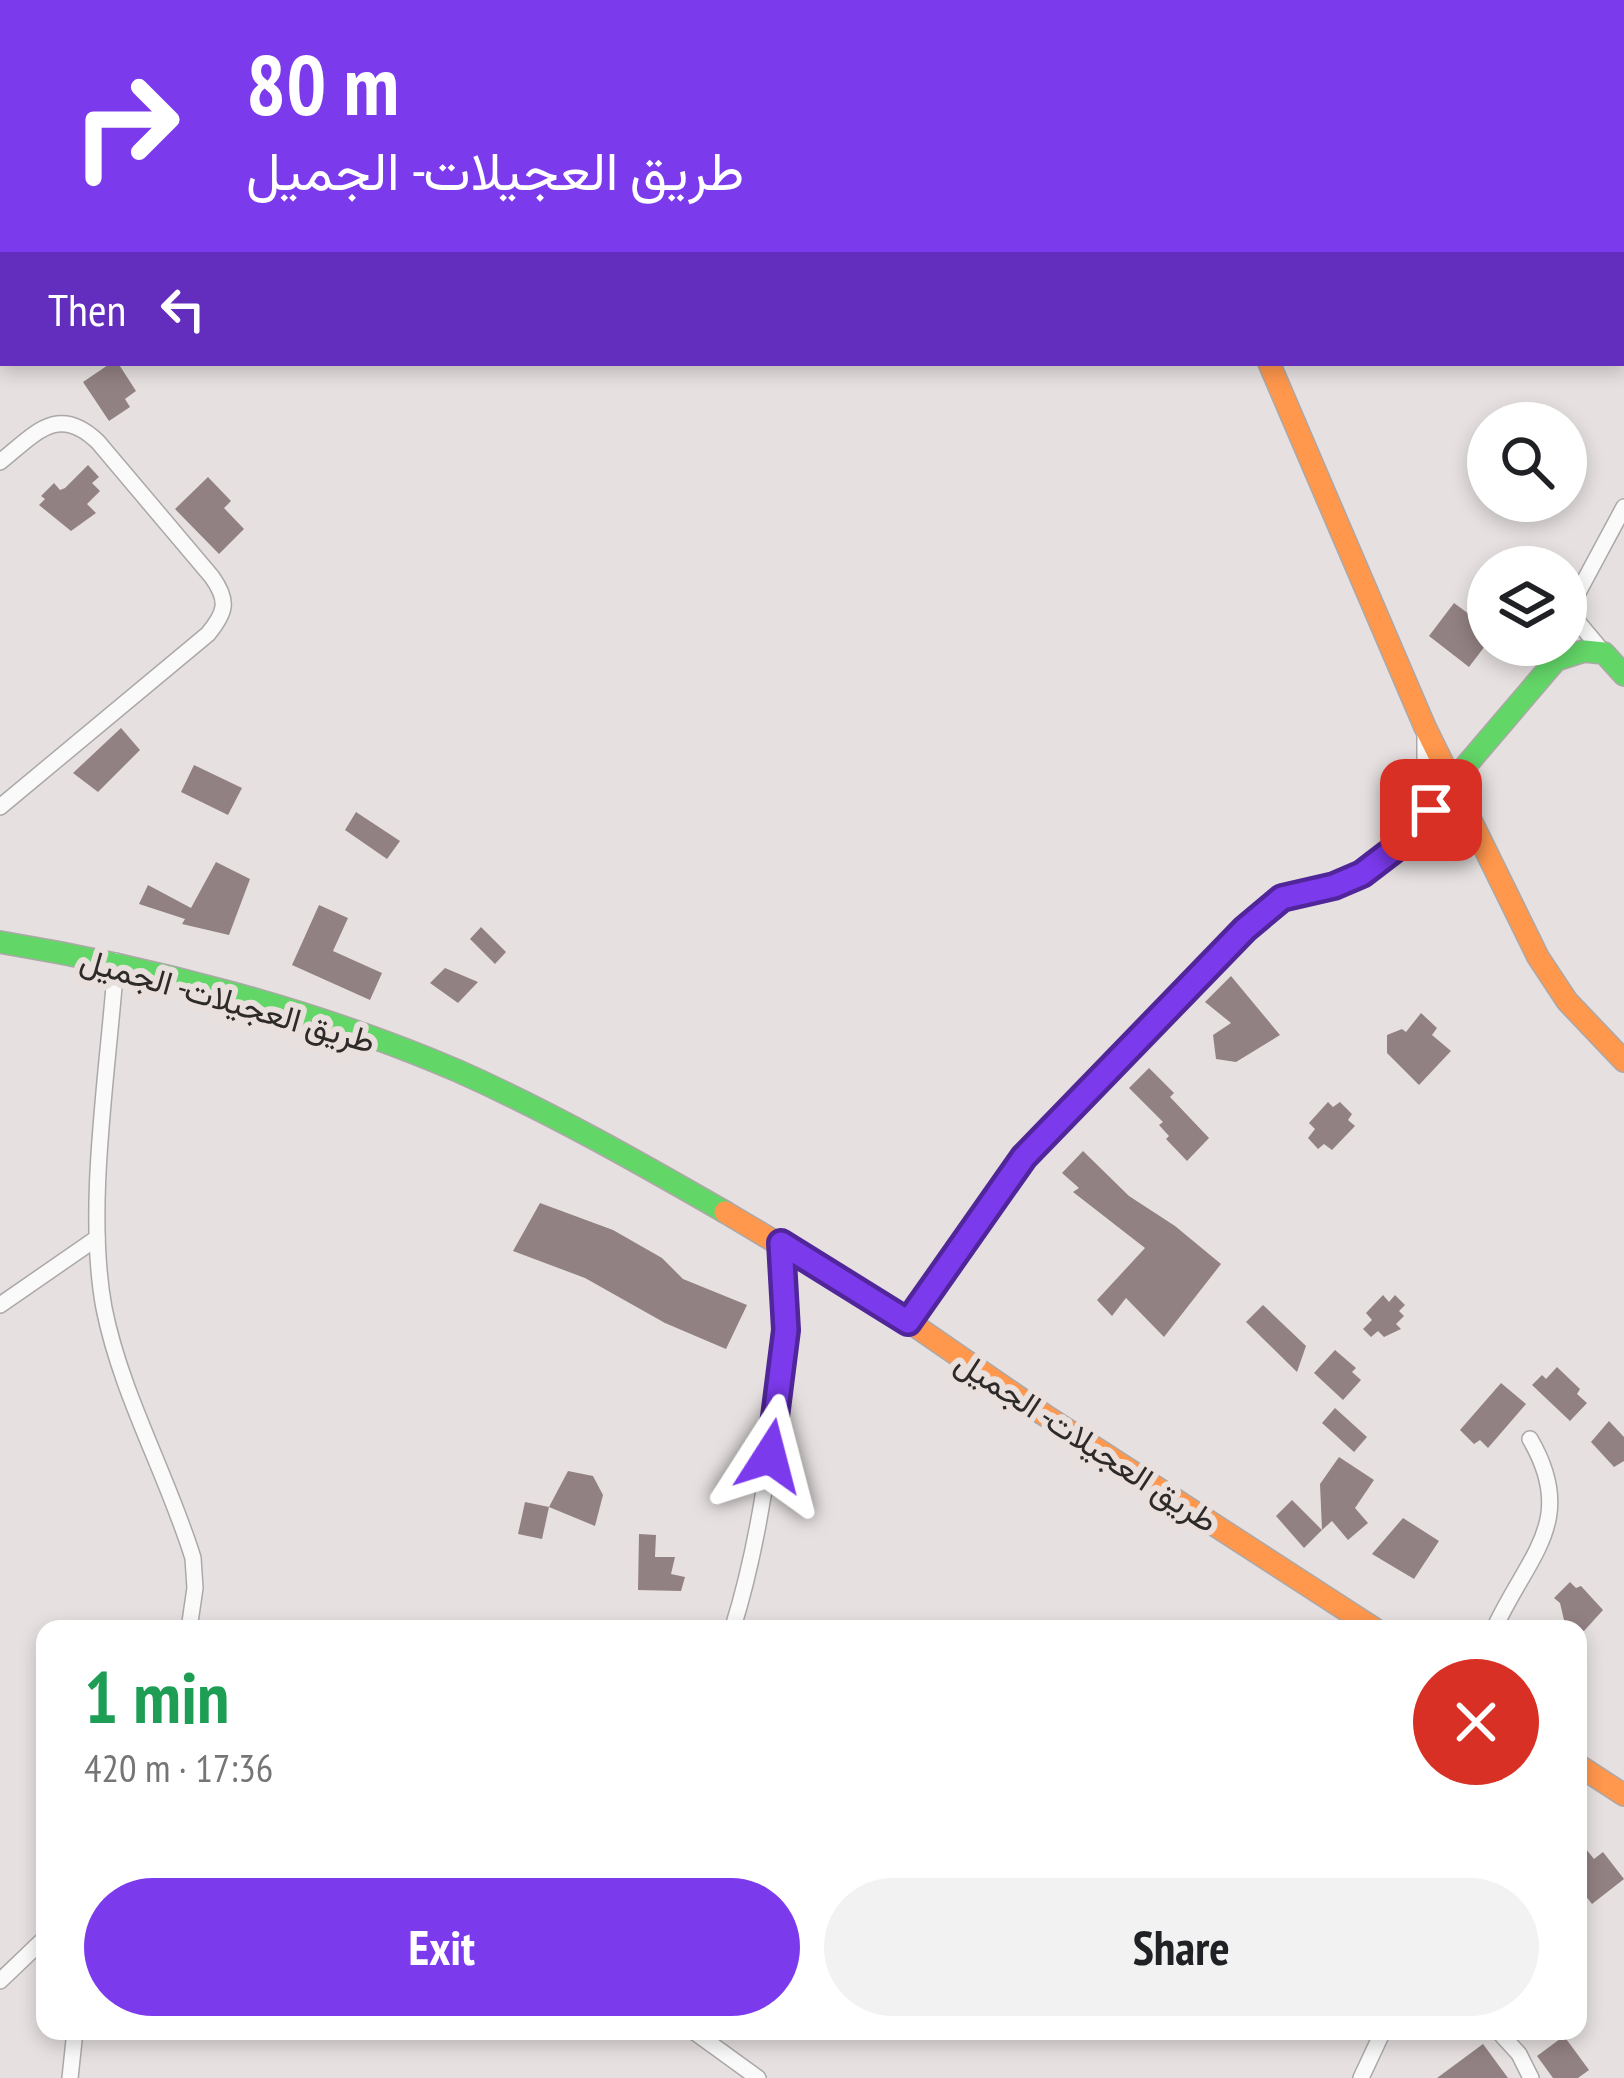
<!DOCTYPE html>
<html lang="en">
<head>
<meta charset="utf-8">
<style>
  body { margin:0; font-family:"PT Sans Narrow",Vazirmatn,sans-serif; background:#f2f2f2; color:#202124; height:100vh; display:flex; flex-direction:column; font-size:45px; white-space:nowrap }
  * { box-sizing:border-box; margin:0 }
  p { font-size:39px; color:#757577 }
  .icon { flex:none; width:66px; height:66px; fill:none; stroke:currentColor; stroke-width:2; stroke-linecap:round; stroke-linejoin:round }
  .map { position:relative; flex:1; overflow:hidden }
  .sheet { position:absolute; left:36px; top:1620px; width:1551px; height:420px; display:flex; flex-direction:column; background:#fff; border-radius:24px; box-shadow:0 6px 18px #0003 }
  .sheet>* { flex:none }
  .hud { position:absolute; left:0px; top:0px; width:1626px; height:366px; box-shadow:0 6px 18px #0003; background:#7c3aed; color:#fff; overflow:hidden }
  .buttons { position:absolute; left:1467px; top:402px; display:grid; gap:24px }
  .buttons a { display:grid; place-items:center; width:120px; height:120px; border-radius:50%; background:#fff; box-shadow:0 6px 18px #0003; font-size:60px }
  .pin { position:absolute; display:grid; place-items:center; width:102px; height:102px; color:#fff; margin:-51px; border-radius:24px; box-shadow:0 6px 18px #0006 }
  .me { position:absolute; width:132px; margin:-66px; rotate:9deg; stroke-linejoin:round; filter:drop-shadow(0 0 9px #0008) }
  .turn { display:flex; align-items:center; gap:42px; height:252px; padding:0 48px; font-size:54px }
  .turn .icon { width:156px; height:156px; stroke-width:2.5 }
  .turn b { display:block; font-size:84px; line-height:102px }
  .then { display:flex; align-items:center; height:114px; padding:0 48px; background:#0003; gap:24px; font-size:45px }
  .round { display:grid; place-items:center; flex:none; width:126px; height:126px; border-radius:63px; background:#f2f2f2 }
  .head { display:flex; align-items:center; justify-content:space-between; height:204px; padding:0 48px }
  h1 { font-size:72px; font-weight:700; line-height:90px; color:#1e9e55 }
  .button { display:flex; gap:24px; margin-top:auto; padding:24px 48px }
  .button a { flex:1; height:138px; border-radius:72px; background:#7c3aed; color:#fff; font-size:48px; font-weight:700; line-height:138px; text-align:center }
  .button a+a { background:#f2f2f2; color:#202124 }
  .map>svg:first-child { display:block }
  .building { fill:#928182 }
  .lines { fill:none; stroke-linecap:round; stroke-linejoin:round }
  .street-casing { stroke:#aca8a7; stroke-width:18 }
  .fast-casing { stroke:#aca8a7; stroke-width:24 }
  .slow-casing { stroke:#aca8a7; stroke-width:24 }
  .street { stroke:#fbfafa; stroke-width:15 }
  .fast { stroke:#63d668; stroke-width:21 }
  .slow { stroke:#ff974d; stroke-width:21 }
  .route-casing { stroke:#51269a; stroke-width:30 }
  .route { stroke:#7c3aed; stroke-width:21 }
  .labels { text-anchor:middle; stroke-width:12; stroke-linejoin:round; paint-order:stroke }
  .street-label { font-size:33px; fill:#2d2a29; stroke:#e9e0dd }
</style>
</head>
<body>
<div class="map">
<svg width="1624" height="2078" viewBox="0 0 1624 2078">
  <rect width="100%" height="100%" fill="#e6e1e0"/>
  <!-- building -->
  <g class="building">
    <path d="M 111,363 L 118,363 L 136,391 L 125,399 L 130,407 L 109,421 L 83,382 Z"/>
    <path d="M 88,465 L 99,477 L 92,483 L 100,491 L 87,504 L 96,513 L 71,531 L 39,505 L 45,499 L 41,496 L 54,483 L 60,490 L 65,488 Z"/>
    <path d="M 208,477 L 231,501 L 224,508 L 244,529 L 219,554 L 175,509 Z"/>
    <path d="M 1454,603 L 1488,628 L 1488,642 L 1469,667 L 1429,636 Z"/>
    <path d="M 121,728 L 140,750 L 98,792 L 73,773 Z"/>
    <path d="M 194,765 L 242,788 L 228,815 L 181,792 Z"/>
    <path d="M 356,812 L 400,841 L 387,859 L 345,830 Z"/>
    <path d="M 216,862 L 250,879 L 229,935 L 182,924 L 185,919 L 139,904 L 148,885 L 191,908 Z"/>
    <path d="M 319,905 L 348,918 L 333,951 L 382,973 L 370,1000 L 292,965 Z"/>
    <path d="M 481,927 L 506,952 L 495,964 L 470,939 Z"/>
    <path d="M 445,968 L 478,982 L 458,1003 L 430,983 Z"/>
    <path d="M 1231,976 L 1280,1035 L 1236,1062 L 1216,1059 L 1213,1035 L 1231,1023 L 1205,1002 Z"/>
    <path d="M 1421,1013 L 1437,1028 L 1432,1035 L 1451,1051 L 1419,1085 L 1387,1053 L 1387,1035 L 1402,1029 L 1406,1032 Z"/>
    <path d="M 1149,1068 L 1174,1093 L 1170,1097 L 1209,1138 L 1187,1161 L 1166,1139 L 1169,1136 L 1159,1125 L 1163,1122 L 1129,1088 Z"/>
    <path d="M 1328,1102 L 1333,1107 L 1340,1102 L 1352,1114 L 1348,1120 L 1355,1126 L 1332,1150 L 1324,1144 L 1318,1149 L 1308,1138 L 1315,1129 L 1309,1123 Z"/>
    <path d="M 1083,1151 L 1129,1196 L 1175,1226 L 1221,1264 L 1164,1337 L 1126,1298 L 1112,1316 L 1097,1300 L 1145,1248 L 1073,1192 L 1079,1188 L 1062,1173 Z"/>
    <path d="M 540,1203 L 613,1230 L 662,1258 L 683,1279 L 747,1305 L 726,1349 L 665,1323 L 585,1278 L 513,1251 Z"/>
    <path d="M 1383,1295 L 1389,1302 L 1395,1295 L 1405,1305 L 1399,1311 L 1404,1316 L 1396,1324 L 1401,1329 L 1384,1337 L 1378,1331 L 1371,1337 L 1363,1329 L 1372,1320 L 1366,1313 Z"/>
    <path d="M 1263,1305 L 1306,1346 L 1297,1372 L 1246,1322 Z"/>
    <path d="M 1335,1350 L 1356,1368 L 1352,1372 L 1361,1380 L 1343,1400 L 1314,1373 Z"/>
    <path d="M 1557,1367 L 1580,1389 L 1577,1394 L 1587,1403 L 1570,1421 L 1532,1385 L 1542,1375 L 1546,1379 Z"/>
    <path d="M 1501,1383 L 1526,1404 L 1488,1448 L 1480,1440 L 1474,1444 L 1460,1430 Z"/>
    <path d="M 1335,1408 L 1367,1437 L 1354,1452 L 1322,1423 Z"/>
    <path d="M 1609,1421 L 1624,1437 L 1624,1461 L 1614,1467 L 1591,1442 Z"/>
    <path d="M 1339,1457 L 1374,1480 L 1355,1508 L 1368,1523 L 1348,1540 L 1332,1521 L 1322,1530 L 1320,1484 Z"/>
    <path d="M 568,1471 L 593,1476 L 603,1495 L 595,1526 L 549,1507 Z"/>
    <path d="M 1292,1500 L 1322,1530 L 1304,1548 L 1276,1516 Z"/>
    <path d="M 525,1502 L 549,1507 L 542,1539 L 518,1534 Z"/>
    <path d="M 1403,1518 L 1439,1541 L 1414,1579 L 1372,1554 Z"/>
    <path d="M 639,1534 L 656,1535 L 655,1557 L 675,1557 L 671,1574 L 685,1577 L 681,1591 L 638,1590 Z"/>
    <path d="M 1570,1582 L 1576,1588 L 1581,1586 L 1603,1610 L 1584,1631 L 1564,1620 L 1560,1603 L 1554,1598 Z"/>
    <path d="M 1578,1839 L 1594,1859 L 1603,1852 L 1624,1879 L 1592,1904 L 1578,1886 Z"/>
    <path d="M 1564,2036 L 1589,2070 L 1578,2078 L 1553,2078 L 1537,2056 Z"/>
    <path d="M 1483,2044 L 1508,2078 L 1437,2078 Z"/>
  </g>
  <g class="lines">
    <defs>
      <g id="street">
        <path d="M 1469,3 L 1472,0"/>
        <path d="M 0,286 L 3,285"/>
        <path d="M 0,462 C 35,434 58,403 98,442 L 212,577 C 229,601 226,612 208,634 L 0,807"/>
        <path d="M 1567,609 L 1604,653"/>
        <path d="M 1566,615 L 1624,507"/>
        <path d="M 1425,730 L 1425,769 L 1431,810"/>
        <path d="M 116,961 C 109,1066 85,1206 104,1308 C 121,1394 167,1474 193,1558 L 195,1588 L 189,1629"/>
        <path d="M 0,1305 L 97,1238"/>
        <path d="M 733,1627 C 750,1573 760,1520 768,1464 C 780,1386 789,1322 780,1243"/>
        <path d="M 1494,1629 C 1528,1555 1578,1521 1530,1439"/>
        <path d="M 0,1981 L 45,1938"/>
        <path d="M 693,2031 L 758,2078"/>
        <path d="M 1498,2031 L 1519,2054 L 1531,2078"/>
        <path d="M 70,2078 L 75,2031"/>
        <path d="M 1361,2078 L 1383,2031"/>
      </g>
      <g id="fast">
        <path d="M 1412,829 L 1556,660 L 1584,651 L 1604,653 L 1624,675"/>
        <path d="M 0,942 C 152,967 316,1010 458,1071 C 550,1112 638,1162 725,1212"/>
      </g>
      <g id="slow">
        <path d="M 1269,363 L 1425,727 L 1538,957 L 1567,1001 L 1624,1061"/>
        <path d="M 725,1212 L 908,1321 L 1043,1414 L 1375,1629"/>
        <path d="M 908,1321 L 1025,1157 L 1245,929 L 1282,898 L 1348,881 L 1396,848 L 1412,829"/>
        <path d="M 1578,1765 L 1624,1795"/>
      </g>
    </defs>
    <!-- street casing -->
    <use href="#street" class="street-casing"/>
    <!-- fast casing -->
    <use href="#fast" class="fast-casing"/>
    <!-- slow casing -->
    <use href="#slow" class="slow-casing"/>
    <!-- street -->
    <use href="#street" class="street"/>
    <!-- fast -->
    <use href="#fast" class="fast"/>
    <!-- slow -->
    <use href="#slow" class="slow"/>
  </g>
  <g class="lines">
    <defs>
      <path id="route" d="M 770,1456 L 786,1330 L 781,1243 L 908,1322 L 1024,1157 L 1245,929 L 1282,898 L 1334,886 L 1362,874 L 1396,848 L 1431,810"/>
    </defs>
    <!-- route casing -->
    <use href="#route" class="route-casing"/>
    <!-- route -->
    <use href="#route" class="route"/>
  </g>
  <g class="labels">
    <!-- street labels -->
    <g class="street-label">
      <text transform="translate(228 1000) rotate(16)" y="12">طريق العجيلات- الجميل</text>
      <text transform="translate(1087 1441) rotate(33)" y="12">طريق العجيلات- الجميل</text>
    </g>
  </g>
</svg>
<div class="buttons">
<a><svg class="icon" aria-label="search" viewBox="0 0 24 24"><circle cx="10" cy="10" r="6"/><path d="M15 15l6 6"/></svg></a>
<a><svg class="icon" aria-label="layers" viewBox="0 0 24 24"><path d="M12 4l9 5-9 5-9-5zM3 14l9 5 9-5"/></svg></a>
</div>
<div class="pin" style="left:1431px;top:810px;background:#d93025"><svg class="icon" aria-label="arrive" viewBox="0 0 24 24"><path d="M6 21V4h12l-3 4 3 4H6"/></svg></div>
<svg class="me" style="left:770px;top:1456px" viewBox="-20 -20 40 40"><path d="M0-17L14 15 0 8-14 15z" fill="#7c3aed" stroke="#fff" stroke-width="4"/></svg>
<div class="hud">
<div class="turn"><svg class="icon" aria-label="right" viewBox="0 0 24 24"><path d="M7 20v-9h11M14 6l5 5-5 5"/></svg><div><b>80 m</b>طريق العجيلات- الجميل</div></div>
<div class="then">Then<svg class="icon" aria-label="left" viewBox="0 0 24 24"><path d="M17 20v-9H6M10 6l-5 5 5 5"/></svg></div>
</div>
<section class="sheet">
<div class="head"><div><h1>1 min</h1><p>420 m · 17:36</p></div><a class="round" style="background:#d93025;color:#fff"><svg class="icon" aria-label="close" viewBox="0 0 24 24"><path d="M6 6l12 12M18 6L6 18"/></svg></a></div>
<div class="button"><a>Exit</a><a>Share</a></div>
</section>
</div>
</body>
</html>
